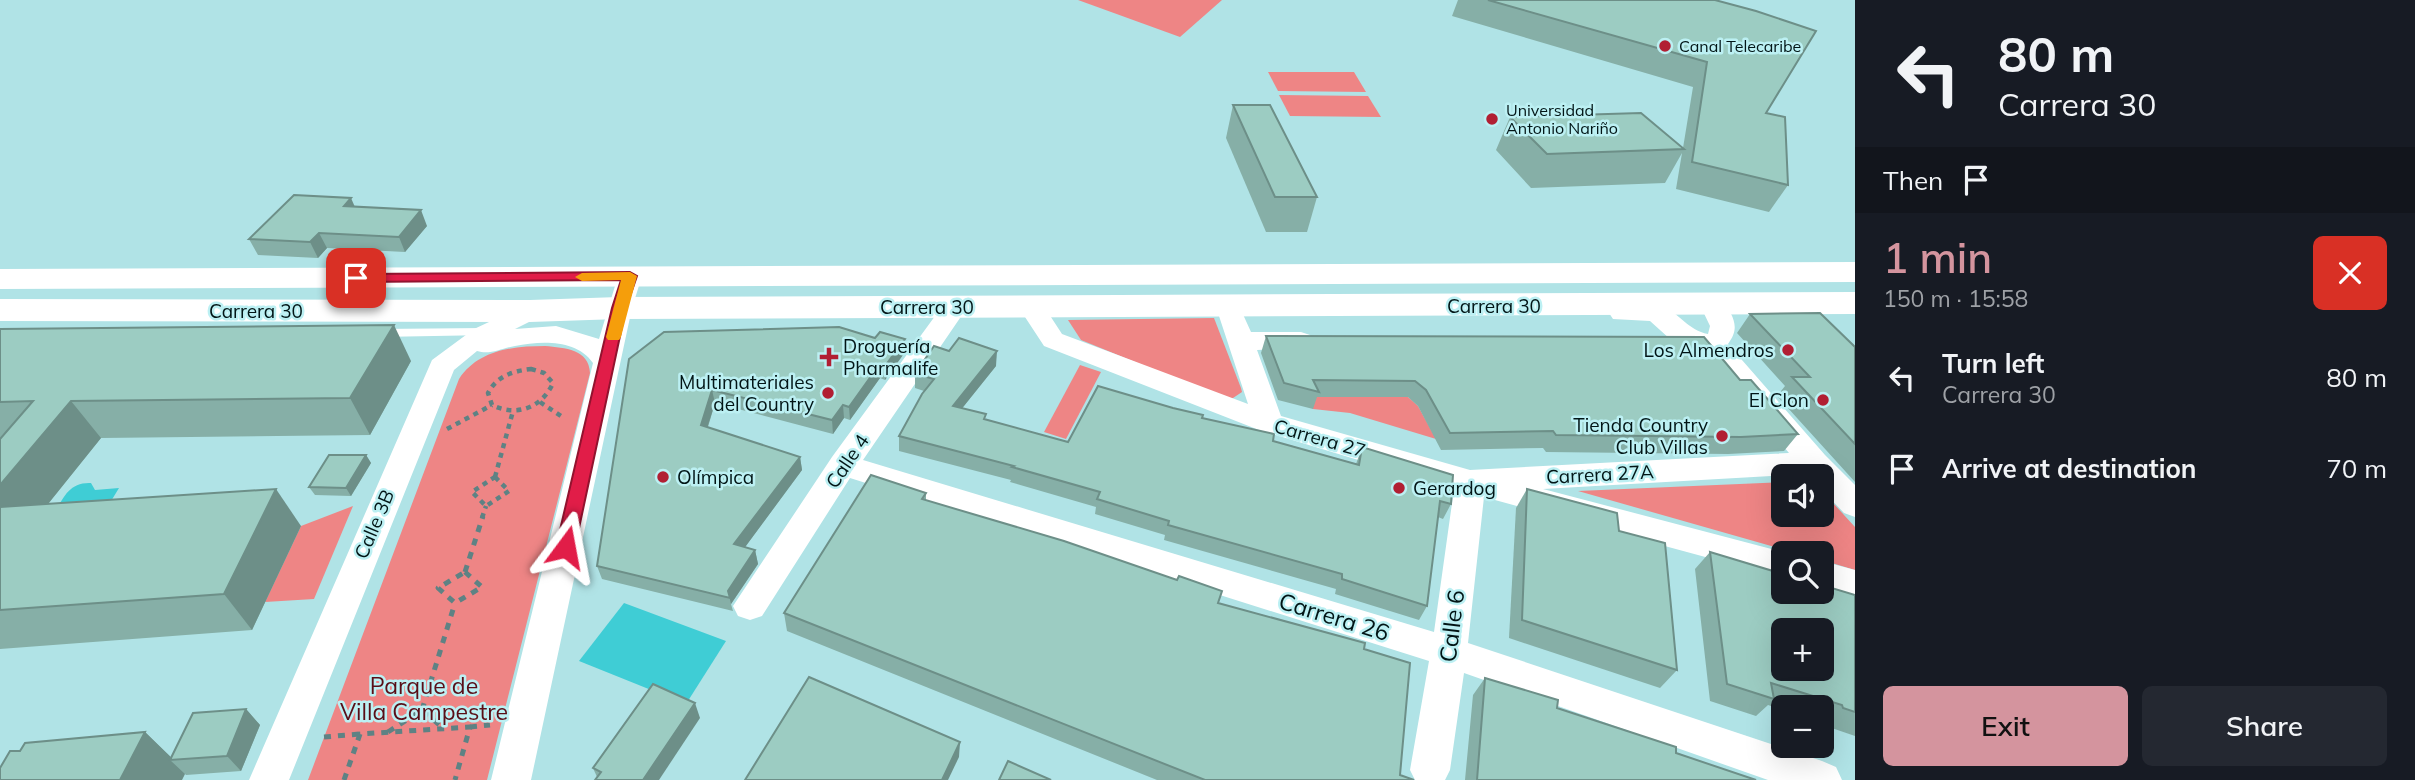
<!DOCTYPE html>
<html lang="en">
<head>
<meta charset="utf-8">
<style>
  body { margin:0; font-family:Mulish,sans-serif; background:#242831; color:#f1f3f6; height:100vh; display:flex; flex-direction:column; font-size:26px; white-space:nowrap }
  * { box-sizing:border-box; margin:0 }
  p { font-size:23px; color:#9ea1a6 }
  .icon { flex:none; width:38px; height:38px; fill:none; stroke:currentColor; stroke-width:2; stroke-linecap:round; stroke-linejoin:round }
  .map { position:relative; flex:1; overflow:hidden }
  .drawer { display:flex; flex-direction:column; background:#171b24; width:560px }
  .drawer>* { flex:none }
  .guide { background:#171b24; color:#f1f3f6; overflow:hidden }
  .controls { position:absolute; left:1771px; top:464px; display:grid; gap:14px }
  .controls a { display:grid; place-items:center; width:63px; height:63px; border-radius:10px; background:#171b24; box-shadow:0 7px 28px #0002; font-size:35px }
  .pin { position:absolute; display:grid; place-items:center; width:60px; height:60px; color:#fff; margin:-30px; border-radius:14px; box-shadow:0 4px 10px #0006 }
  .me { position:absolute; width:77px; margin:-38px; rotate:13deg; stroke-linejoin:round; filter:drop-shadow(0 0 5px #0008) }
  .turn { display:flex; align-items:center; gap:24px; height:147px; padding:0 28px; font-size:32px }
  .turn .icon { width:91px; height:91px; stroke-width:2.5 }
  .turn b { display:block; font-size:49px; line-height:60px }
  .then { display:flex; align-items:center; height:66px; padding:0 28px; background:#0003; gap:14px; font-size:26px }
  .round { display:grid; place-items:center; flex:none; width:74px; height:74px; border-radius:10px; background:#242831 }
  .head { display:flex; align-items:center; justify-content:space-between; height:119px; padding:0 28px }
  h1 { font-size:42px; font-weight:600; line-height:52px; color:#d4949e }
  .action { display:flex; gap:14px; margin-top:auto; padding:14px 28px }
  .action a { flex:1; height:80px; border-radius:10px; background:#d4949e; color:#111; font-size:28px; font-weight:600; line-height:80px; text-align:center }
  .action a+a { background:#242831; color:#f1f3f6 }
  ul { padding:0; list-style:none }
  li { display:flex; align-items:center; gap:21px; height:91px; padding:0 28px }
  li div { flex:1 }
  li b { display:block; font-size:26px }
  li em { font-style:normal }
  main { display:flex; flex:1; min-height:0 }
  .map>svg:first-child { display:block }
  .green { fill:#ee8585 }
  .water { fill:#3fcdd5 }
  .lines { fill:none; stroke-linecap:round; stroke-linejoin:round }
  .path-far1 { stroke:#5e8284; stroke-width:4.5; stroke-dasharray:5 5; stroke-linecap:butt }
  .path { stroke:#5e8284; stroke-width:5; stroke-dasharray:7 7; stroke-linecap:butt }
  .service { fill:#fff; fill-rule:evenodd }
  .minor { fill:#fff; fill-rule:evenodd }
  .secondary { fill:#fff; fill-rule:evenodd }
  .wall { fill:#86afa7 }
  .shaded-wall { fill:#6d8f88 }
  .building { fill:#9cccc2; stroke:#6d8f88; stroke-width:2; fill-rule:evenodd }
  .route { fill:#e11d48; stroke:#92132f; stroke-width:2 }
  .slow { fill:#f59e0b }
  .poi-dot { fill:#b11f33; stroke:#bcf0f3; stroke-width:2.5 }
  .labels { text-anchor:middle; stroke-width:5; stroke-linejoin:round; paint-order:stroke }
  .far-poi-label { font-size:16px; fill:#021516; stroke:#bcf0f3; text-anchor:start }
  .street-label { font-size:19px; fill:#021516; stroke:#bcf0f3 }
  .poi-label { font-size:19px; fill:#021516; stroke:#bcf0f3; text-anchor:end }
  .near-street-label { font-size:23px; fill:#021516; stroke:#bcf0f3 }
  .near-park-label { font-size:23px; fill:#590e17; stroke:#bcf0f3 }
</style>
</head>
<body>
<main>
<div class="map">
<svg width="1855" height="780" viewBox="0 0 1855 780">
  <rect width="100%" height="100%" fill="#b0e3e6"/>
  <!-- green -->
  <g class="green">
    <path d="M 1078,0 L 1222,0 L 1180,37 Z"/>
    <path d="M 1268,72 L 1354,72 L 1366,92 L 1278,91 Z"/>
    <path d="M 1279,95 L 1368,96 L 1381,117 L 1290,116 Z"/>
    <path d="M 1214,318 L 1241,388 L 1242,392 L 1233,398 L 1226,399 L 1081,340 L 1068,320 Z"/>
    <path d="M 545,346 C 565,348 589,349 590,373 L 487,780 L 308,780 L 459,379 C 478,350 513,346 545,346 Z"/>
    <path d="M 1288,352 L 1325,353 L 1343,397 L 1408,397 L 1418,406 L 1436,439 L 1350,413 L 1313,409 Z"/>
    <path d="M 1080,365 L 1101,372 L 1066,439 L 1044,432 Z"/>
    <path d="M 1783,482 L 1783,514 L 1822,514 L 1822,491 L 1855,527 L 1855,570 L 1822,560 L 1822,553 L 1796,553 L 1578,491 Z"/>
    <path d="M 353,506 L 314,599 L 265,602 L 301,526 Z"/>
  </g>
  <!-- water -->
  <g class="water">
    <path d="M 91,483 L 95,490 L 119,488 L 105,511 L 53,516 C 63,499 68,482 91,483 Z"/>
    <path d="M 624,603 L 726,641 L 686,704 L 579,661 Z"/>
  </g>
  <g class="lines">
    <!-- path-far1 -->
    <g class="path-far1">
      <path d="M 531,369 L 544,373 L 553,383 C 542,408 516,417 492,405 L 488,393 C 497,376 513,371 531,369 Z"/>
      <path d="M 540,402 L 564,418"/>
      <path d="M 447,429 L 492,405"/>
      <path d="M 495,477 L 513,411"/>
      <path d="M 495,477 L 509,491 L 486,506 L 472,492 Z"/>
      <path d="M 482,518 L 486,506"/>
    </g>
    <!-- path -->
    <g class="path">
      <path d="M 465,572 L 483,516"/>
      <path d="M 465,572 L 482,587 L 455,603 L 438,588 Z"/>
      <path d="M 422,710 L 455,603"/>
      <path d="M 470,727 L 490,725"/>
      <path d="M 388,732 L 422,710 L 443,728"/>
      <path d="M 324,737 L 360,734"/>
      <path d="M 344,780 L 360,734 L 470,727 L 455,780"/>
    </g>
    <!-- service -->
    <path class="service" d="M 484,328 L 491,332 L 489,335 L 379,337 L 372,333 L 379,329 Z"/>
    <!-- minor -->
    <g class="minor">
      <path d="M 630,269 L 639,271 L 642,276 L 632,308 L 531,780 L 491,780 L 593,363 C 576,339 541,341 515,346 C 501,348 491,355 477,351 L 454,370 L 289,780 L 249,780 L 432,360 L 474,329 L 530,303 L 539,305 L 543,311 L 539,317 L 515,329 L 556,326 L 599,339 L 618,276 L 621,271 Z"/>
      <path d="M 1713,297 L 1722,299 C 1733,316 1741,327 1728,344 L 1825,455 L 1855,485 L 1855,517 L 1844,513 L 1822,490 L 1822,476 L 1807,474 L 1543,489 L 1787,553 L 1783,553 L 1783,578 L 1484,497 L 1468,643 L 1822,761 L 1836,767 L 1842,780 L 1768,780 L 1464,673 L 1450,770 L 1445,780 L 1415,780 L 1410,770 L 1429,661 L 850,478 L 762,616 L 750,620 L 738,616 L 733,606 L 832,457 L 938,312 L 947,310 L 956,312 L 960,318 L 863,460 L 1434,632 L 1454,489 L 1259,430 L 1044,346 L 1025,317 L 1029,311 L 1038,309 L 1047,311 L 1062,334 L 1248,404 L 1219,316 L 1223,310 L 1232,308 L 1241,310 L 1251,332 L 1301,332 L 1310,335 L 1314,341 L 1310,347 L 1257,350 L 1281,416 L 1470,470 L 1789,453 L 1703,350 L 1670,339 L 1650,321 L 1613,319 L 1609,313 L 1613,307 C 1626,304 1651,301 1664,307 C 1681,315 1688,330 1708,334 L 1710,326 L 1700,305 L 1704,299 Z"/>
      <path d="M 1822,561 L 1855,570 L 1855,598 L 1822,589 Z"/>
    </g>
    <!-- secondary -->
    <g class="secondary">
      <path d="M 1855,262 L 1855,282 L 0,289 L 0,269 Z"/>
      <path d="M 1855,292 L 1855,314 L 619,319 L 530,322 L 0,321 L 0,299 L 530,300 L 619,297 Z"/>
    </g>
  </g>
  <!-- wall -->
  <g class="wall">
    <path d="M 1458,0 L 1715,0 L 1766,113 L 1788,185 L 1769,212 L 1676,189 L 1682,153 L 1665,183 L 1531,188 L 1496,150 L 1510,117 L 1683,148 L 1693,87 L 1452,16 Z"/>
    <path d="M 1233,105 L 1317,197 L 1307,232 L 1266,232 L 1226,138 Z"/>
    <path d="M 355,207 L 427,226 L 405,252 L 327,248 L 318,258 L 258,255 L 249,239 Z"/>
    <path d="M 1750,314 L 1855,347 L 1855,482 L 1777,396 L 1785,386 L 1737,333 Z"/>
    <path d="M 0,329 L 411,361 L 370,435 L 101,438 L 48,504 L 301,526 L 252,630 L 0,649 Z"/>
    <path d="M 1266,336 L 1740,380 L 1798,434 L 1784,451 L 1728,454 L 1546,452 L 1543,448 L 1441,450 L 1418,406 L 1408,397 L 1317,397 L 1313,409 L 1278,400 L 1261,353 Z"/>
    <path d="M 875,338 L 905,339 L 905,352 L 885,380 L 880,378 L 850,420 L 844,418 L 833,434 L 715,403 L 708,427 L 800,457 L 802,470 L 745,547 L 755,550 L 758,564 L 731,604 L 733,611 L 602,579 L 597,566 L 629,359 Z"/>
    <path d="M 996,366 L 962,408 L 985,419 L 1068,442 L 1202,418 L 1273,441 L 1356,464 L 1362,447 L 1451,504 L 1443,519 L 1438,517 L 1427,606 L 1419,620 L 1335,594 L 1336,589 L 1164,540 L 1165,535 L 1095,514 L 1096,507 L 1010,482 L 1011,480 L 899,451 L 899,436 L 924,391 L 915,388 L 915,374 Z"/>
    <path d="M 366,455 L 371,463 L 351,496 L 315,495 L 309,487 Z"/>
    <path d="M 1527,489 L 1619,531 L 1677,670 L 1660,688 L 1509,638 L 1516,508 Z"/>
    <path d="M 926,493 L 926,500 L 1218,603 L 1364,649 L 1400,775 L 1414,780 L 1157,780 L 787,631 L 784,613 Z"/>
    <path d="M 1710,552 L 1855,595 L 1855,736 L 1823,725 L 1822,707 L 1783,707 L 1783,710 L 1768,705 L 1756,716 L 1710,701 L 1695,569 Z"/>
    <path d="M 1485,678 L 1557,708 L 1676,753 L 1756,780 L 1465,780 L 1473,695 Z"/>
    <path d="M 246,709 L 260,725 L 241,771 L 186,775 L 185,774 L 20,751 L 145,732 L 171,758 Z"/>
    <path d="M 700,718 L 597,777 L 593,768 Z"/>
  </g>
  <!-- shaded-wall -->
  <g class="shaded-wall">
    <path d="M 351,198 L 358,214 L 344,206 Z"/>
    <path d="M 421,210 L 427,226 L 405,252 L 399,237 Z"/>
    <path d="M 319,233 L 327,248 L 318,258 L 310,242 Z"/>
    <path d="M 394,325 L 411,361 L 370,435 L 350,398 Z"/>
    <path d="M 905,339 L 905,352 L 885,380 L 885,366 Z"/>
    <path d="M 997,351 L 996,366 L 952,421 L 953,406 Z"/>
    <path d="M 879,365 L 880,378 L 850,420 L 849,407 Z"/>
    <path d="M 712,390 L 715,403 L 704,438 L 701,425 Z"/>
    <path d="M 71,401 L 101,438 L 15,545 L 0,530 L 0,485 Z"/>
    <path d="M 843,405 L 844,418 L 833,434 L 832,420 Z"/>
    <path d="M 366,455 L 371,463 L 351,496 L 346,488 Z"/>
    <path d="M 800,457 L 802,470 L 737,558 L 734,544 Z"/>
    <path d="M 276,489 L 301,526 L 252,630 L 224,594 Z"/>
    <path d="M 755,550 L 758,564 L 731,604 L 728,591 Z"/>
    <path d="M 695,703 L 700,718 L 659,780 L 643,780 Z"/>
    <path d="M 246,709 L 260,725 L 241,771 L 227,756 Z"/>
    <path d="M 145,732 L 174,760 L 170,760 L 185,774 L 182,780 L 120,780 Z"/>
    <path d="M 960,742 L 959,757 L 948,780 L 942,780 Z"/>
  </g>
  <!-- building -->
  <g class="building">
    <path d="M 1488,0 L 1715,0 L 1756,11 L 1816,31 L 1766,113 L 1785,117 L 1788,185 L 1692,162 L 1707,62 Z"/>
    <path d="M 1233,105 L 1270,105 L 1317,197 L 1275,197 Z"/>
    <path d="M 1641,113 L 1684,149 L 1547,154 L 1510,117 Z"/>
    <path d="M 294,195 L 351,198 L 344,206 L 421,210 L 399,237 L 319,233 L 310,242 L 249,239 Z"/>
    <path d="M 1820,313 L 1855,347 L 1855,444 L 1792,377 L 1810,377 L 1750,314 Z"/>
    <path d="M 394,325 L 350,398 L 71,401 L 0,485 L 0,439 L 33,401 L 0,402 L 0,329 Z"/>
    <path d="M 839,327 L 875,338 L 880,332 L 905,339 L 885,366 L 879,365 L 849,407 L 843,405 L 832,420 L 712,390 L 701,425 L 800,457 L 734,544 L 755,550 L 728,591 L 730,598 L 597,566 L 629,359 L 664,332 Z"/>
    <path d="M 1266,336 L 1704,337 L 1740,380 L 1751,380 L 1798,434 L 1741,437 L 1556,435 L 1553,431 L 1450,433 L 1426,390 L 1415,381 L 1313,380 L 1319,392 L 1284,383 Z"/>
    <path d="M 959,338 L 997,351 L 953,406 L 986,414 L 984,419 L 1068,442 L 1098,386 L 1173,408 L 1203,415 L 1202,418 L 1274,434 L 1273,441 L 1359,465 L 1362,447 L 1453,475 L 1451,504 L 1440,501 L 1427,606 L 1342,579 L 1342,574 L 1168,525 L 1169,521 L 1097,499 L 1100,492 L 1012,467 L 1014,466 L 899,436 L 922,394 L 934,379 L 915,374 L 934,346 L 949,351 Z"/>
    <path d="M 329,455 L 366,455 L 346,488 L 309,487 Z"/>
    <path d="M 871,475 L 926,493 L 922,499 L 1064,541 L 1177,580 L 1179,576 L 1222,591 L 1218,603 L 1365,643 L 1364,649 L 1410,663 L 1400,775 L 1414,780 L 1205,780 L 784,613 Z"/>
    <path d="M 276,489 L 224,594 L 0,610 L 0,507 Z"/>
    <path d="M 1527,489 L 1617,513 L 1619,531 L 1665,543 L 1677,670 L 1522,620 Z"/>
    <path d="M 1710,552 L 1783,574 L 1783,592 L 1822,592 L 1822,585 L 1855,595 L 1855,712 L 1843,708 L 1842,705 L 1771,683 L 1774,699 L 1727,684 ZM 1783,630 L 1822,630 L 1822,668 L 1783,668 Z"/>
    <path d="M 809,677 L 960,742 L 942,780 L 745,780 Z"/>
    <path d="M 1485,678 L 1558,700 L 1557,708 L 1676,747 L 1676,753 L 1756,780 L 1477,780 Z"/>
    <path d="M 653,684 L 695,703 L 643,780 L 595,780 L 601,772 L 593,768 Z"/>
    <path d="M 246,709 L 227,756 L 170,760 L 193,713 Z"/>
    <path d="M 145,732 L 120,780 L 0,780 L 0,768 L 10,751 L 20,751 L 25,743 Z"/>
    <path d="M 1008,761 L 1051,780 L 999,780 Z"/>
  </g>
  <!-- route -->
  <path class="route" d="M 630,272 L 637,276 L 626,308 L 575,547 L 572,552 L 566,554 L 559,552 L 556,547 L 612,308 L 621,280 L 356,282 L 349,278 L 356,274 Z"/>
  <!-- slow -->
  <path class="slow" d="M 630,272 L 637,276 L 621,337 L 619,340 L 608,340 L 606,337 L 621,280 L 582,281 L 575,277 L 582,273 Z"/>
  <!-- markers -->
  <g class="poi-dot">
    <circle cx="1665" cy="46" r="7"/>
    <circle cx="1492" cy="119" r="7"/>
    <circle cx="1788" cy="350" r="7"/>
    <path d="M825.5 346.5h7v7h7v7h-7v7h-7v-7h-7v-7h7z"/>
    <circle cx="828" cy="393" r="7"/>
    <circle cx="1823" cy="400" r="7"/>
    <circle cx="1722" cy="436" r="7"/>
    <circle cx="663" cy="477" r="7"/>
    <circle cx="1399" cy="488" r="7"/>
  </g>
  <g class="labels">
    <!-- far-poi labels -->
    <g class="far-poi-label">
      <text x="1679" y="52">Canal Telecaribe</text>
      <text x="1506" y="116">Universidad<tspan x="1506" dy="18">Antonio Nariño</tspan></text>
    </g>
    <!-- street labels -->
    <g class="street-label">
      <text x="1494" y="313">Carrera 30</text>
      <text x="927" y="314">Carrera 30</text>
      <text x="256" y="318">Carrera 30</text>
      <text transform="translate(1320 438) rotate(16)" y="7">Carrera 27</text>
      <text transform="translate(847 461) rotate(-56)" y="7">Calle 4</text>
      <text transform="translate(1600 474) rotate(-3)" y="7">Carrera 27A</text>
      <text transform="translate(374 524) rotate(-67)" y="7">Calle 3B</text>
    </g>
    <!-- poi labels -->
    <g class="poi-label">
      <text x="843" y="353" text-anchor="start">Droguería<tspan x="843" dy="22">Pharmalife</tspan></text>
      <text x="1774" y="357">Los Almendros</text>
      <text x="814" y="389">Multimateriales<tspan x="814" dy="22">del Country</tspan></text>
      <text x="1809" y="407">El Clon</text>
      <text x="1708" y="432">Tienda Country<tspan x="1708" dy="22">Club Villas</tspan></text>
      <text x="677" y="484" text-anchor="start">Olímpica</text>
      <text x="1413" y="495" text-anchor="start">Gerardog</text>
    </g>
    <!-- near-street labels -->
    <g class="near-street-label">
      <text transform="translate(1334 617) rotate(17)" y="8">Carrera 26</text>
      <text transform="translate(1452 626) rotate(-83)" y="8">Calle 6</text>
    </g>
    <!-- near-park labels -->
    <g class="near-park-label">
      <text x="424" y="694">Parque de<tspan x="424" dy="26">Villa Campestre</tspan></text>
    </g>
  </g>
</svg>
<div class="controls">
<a><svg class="icon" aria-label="sound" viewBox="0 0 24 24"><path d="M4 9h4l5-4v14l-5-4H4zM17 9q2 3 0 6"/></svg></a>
<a><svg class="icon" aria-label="search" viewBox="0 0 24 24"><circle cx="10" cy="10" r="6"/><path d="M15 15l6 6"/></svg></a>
<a>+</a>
<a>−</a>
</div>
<div class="pin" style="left:356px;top:278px;background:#d93025"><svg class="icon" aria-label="arrive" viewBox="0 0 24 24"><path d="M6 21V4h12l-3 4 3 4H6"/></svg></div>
<svg class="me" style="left:566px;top:547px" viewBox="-20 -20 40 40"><path d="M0-17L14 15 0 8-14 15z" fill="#e11d48" stroke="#fff" stroke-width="4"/></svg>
</div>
<section class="drawer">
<div class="guide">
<div class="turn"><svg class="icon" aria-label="left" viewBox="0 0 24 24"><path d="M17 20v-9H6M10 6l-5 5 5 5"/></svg><div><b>80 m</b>Carrera 30</div></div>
<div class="then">Then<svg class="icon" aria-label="arrive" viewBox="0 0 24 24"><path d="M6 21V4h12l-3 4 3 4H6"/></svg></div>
</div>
<div class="head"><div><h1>1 min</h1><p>150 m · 15:58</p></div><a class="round" style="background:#d93025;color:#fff"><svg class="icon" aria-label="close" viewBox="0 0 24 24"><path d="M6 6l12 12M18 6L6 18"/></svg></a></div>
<ul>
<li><svg class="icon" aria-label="left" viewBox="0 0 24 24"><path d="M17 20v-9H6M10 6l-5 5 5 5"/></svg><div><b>Turn left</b><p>Carrera 30</p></div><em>80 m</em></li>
<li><svg class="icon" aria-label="arrive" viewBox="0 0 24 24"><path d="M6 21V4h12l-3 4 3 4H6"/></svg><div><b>Arrive at destination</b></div><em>70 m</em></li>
</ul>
<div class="action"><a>Exit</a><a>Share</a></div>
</section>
</main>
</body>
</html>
